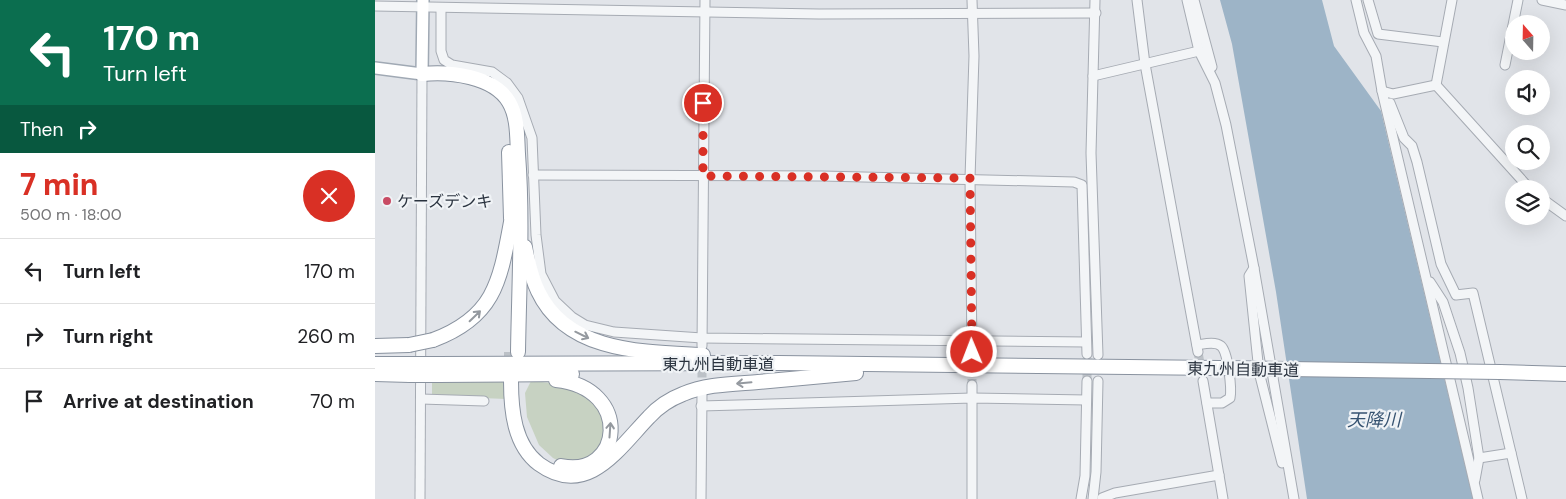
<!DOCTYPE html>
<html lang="en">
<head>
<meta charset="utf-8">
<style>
  body { margin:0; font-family:"DM Sans","Noto Sans JP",sans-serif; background:#f6f6f6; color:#202124; height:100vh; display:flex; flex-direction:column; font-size:19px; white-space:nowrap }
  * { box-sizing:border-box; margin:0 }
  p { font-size:16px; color:#757577 }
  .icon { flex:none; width:28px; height:28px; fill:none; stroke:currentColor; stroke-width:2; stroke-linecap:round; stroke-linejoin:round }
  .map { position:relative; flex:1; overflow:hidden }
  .drawer { display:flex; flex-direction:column; background:#fff; width:375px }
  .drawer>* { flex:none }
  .banner { background:#0b6e4f; color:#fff; overflow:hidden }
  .needle { width:32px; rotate:340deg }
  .fabs { position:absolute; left:1130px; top:15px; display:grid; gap:10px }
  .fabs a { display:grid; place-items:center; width:45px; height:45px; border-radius:50%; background:#fff; box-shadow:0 5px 20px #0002; font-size:25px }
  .pin { position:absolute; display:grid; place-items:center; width:42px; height:42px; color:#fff; margin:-21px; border:2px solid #fff; border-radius:50%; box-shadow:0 1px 5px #0007 }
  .me { position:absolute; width:55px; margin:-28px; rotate:359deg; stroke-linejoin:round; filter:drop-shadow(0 0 4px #0008) }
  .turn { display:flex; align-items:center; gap:18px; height:105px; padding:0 20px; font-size:22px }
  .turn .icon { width:65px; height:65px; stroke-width:2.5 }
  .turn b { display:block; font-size:35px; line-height:42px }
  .then { display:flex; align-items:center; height:48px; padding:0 20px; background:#0003; gap:10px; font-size:19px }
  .round { display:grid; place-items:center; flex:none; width:52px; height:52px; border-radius:26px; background:#f6f6f6 }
  .headline { display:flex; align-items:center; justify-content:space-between; height:85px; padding:0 20px }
  h1 { font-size:30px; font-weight:800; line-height:38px; color:#d93025 }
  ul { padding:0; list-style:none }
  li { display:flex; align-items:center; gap:15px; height:65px; padding:0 20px; border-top:1px solid #e0e0e0 }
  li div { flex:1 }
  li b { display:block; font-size:19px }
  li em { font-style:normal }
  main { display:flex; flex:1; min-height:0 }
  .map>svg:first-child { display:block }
  .green { fill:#c7d2c2 }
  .water { fill:#9db4c7 }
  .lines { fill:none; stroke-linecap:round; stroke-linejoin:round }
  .minor-tunnel { stroke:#bcc1c7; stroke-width:9; stroke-dasharray:9 4.5; stroke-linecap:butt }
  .highway-tunnel { stroke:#bcc1c7; stroke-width:14; stroke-dasharray:14 7; stroke-linecap:butt }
  .minor-casing { stroke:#a6abb3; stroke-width:11 }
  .major-casing { stroke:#a0a9b4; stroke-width:14 }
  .highway-casing { stroke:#89929f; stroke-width:16 }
  .minor { stroke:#f3f5f7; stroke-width:9 }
  .major { stroke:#fff; stroke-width:11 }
  .highway { stroke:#fff; stroke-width:14 }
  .highway-bridge-casing { stroke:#89929f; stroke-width:16; stroke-linecap:butt }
  .highway-bridge { stroke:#fff; stroke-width:14 }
  .oneway { stroke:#94999f }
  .route { stroke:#d93025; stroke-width:9; stroke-dasharray:0 16.2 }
  .poi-dot { fill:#c84b64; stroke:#f0f3f6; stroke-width:2 }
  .labels { text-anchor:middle; stroke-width:4.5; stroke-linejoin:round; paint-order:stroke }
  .poi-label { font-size:16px; fill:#2a333f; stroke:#f0f3f6; text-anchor:start }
  .street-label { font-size:16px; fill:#2a333f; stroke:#f0f3f6 }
  .water-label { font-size:18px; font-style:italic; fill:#365371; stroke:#f0f3f6 }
</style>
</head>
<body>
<main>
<section class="drawer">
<div class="banner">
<div class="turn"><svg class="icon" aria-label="left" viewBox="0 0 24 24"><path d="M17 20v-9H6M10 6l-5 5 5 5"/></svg><div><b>170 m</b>Turn left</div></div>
<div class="then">Then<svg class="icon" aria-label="right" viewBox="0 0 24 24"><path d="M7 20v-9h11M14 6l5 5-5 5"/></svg></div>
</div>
<div class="headline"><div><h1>7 min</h1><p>500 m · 18:00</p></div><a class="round" style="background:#d93025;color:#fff"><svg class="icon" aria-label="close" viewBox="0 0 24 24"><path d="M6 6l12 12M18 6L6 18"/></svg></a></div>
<ul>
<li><svg class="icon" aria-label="left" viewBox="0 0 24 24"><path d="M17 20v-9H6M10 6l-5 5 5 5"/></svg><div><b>Turn left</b></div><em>170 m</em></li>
<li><svg class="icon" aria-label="right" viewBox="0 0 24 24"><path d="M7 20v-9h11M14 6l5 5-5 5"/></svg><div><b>Turn right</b></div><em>260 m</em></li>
<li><svg class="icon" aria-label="arrive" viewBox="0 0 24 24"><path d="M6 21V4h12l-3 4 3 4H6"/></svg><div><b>Arrive at destination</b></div><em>70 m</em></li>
</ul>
</section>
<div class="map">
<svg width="1191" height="499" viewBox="0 0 1191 499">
  <rect width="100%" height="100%" fill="#e1e4e9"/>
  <!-- green -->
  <g class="green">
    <path d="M 57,380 L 130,382 L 131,399 L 57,396 Z"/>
    <path d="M 156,381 L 177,383 L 217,398 L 232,426 L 224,450 L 208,461 L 184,461 L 178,458 L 164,445 L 152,417 L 150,393 Z"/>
  </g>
  <!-- water -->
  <path class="water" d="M 845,0 L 947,0 L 959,46 L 1006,111 L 1098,499 L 932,499 L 901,292 L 857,44 Z"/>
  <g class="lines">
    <!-- minor-tunnel -->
    <g class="minor-tunnel">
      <path d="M 597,352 L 597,385"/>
      <path d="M 823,352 L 828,381"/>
      <path d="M 712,381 L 712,354"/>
      <path d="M 327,391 L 327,359"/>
    </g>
    <!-- highway-tunnel -->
    <path class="highway-tunnel" d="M 136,352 L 136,375"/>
    <defs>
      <g id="minor">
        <path d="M 597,0 L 599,56 L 595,178 L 597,352"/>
        <path d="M 720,0 L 716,153 L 723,355"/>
        <path d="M 762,0 L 770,64 L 823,352"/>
        <path d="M 812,0 L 824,51 L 840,83 L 851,125 L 879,268 L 919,499"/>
        <path d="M 819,0 L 837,67"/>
        <path d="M 981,0 L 989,33 L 1001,56 L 1007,91 L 1103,499"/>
        <path d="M 993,0 L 1003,34 L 1068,42"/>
        <path d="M 1167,0 L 1191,5"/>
        <path d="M 0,6 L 444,14 L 721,13"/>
        <path d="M 66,8 L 66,51 L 69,60 L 77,65 L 117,72 L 132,83 L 143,98 L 157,138 L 161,235 L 166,274 L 180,301 L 197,317 L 210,325 L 239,332 L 327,338 L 711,342"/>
        <path d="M 1130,65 L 1143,0"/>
        <path d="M 718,76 L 824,51"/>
        <path d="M 1061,85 L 1077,0"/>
        <path d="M 1007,91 L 1018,94 L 1061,85 L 1155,189"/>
        <path d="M 1015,103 L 1029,138 L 1037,146 L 1042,162 L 1066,264 L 1081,295 L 1098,293 L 1147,499"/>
        <path d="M 158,175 L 447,176 L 699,182 L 707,185 L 712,354"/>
        <path d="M 1166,198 L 1191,216"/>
        <path d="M 879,268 L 874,276 L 884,372 L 907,463"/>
        <path d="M 1055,282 L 1068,302 L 1085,353 L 1093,388 L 1104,458 L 1100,480"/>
        <path d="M 822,345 C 829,344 840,341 846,346 C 853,352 857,389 855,398 L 847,403 L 832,403"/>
        <path d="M 327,346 L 330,0"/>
        <path d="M 828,381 L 848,499"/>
        <path d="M 46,399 L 109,401"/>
        <path d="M 326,406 L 597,398 L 711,400"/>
        <path d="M 1104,458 L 1136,453"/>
        <path d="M 727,498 L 740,493 L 844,475"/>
        <path d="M 45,499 L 47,74"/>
        <path d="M 326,499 L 327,394"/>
        <path d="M 597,499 L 597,385"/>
        <path d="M 706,499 L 710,476 L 712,381"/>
        <path d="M 718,499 L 721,472 L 723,381"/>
      </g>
      <path id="major" d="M 0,68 L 47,74 L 48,0"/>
      <g id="highway">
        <path d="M 47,74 C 74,71 119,76 134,102 C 143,117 142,137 143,154 C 148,219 144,286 143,352"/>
        <path d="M 134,152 L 136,218"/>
        <path d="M 150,247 C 153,261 156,277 163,291 C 192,353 269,352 328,355"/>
        <path d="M 58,340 C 120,317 125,281 136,222"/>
        <path d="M 0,346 L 34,345"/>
        <path d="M 0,364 L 35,364"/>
        <path d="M 62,364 L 404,363 L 844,368"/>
        <path d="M 1125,372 L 1191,374"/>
        <path d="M 0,374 L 35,375"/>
        <path d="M 63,375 L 197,374"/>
        <path d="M 181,380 C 259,388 247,479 186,466"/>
        <path d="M 136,381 C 136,410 139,445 164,464 C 212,499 244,448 274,417 C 283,407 295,399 308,394 C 331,384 358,384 383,382 C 416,379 449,376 481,373"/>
      </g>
    </defs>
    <!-- minor casing -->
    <use href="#minor" class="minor-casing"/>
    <!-- major casing -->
    <use href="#major" class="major-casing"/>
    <!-- highway casing -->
    <use href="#highway" class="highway-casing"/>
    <!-- minor -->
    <use href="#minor" class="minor"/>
    <!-- major -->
    <use href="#major" class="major"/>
    <!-- highway -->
    <use href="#highway" class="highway"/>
    <defs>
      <g id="highway-bridge">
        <path d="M 34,345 L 58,340"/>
        <path d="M 35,364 L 62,364"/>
        <path d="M 844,368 L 1125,372"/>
        <path d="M 35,375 L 63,375"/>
      </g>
    </defs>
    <!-- highway-bridge casing -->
    <use href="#highway-bridge" class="highway-bridge-casing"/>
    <!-- highway-bridge -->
    <use href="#highway-bridge" class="highway-bridge"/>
  </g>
  <!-- one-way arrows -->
  <defs><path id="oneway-shaft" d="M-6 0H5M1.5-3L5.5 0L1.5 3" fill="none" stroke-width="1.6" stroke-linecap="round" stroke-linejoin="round" transform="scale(1.25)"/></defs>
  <g class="oneway">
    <use href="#oneway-shaft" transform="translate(100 316) rotate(-44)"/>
    <use href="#oneway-shaft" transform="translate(207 335) rotate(26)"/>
    <use href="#oneway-shaft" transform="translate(369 383) rotate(175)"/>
    <use href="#oneway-shaft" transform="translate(235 430) rotate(-86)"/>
  </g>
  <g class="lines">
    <!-- route -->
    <path class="route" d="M 328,103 L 328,176 L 595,178 L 597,352"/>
  </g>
  <!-- markers -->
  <circle class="poi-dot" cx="12" cy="201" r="5"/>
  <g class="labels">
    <!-- poi labels -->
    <g class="poi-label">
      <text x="22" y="207">ケーズデンキ</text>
    </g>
    <!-- street labels -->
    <g class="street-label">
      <text x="343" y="370">東九州自動車道</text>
      <text transform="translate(868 369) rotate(1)" y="6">東九州自動車道</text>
    </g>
    <!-- water labels -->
    <g class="water-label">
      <text x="999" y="426">天降川</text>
    </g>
  </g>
</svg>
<div class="fabs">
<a><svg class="needle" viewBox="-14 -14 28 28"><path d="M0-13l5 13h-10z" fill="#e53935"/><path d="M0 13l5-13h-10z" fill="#757577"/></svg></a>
<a><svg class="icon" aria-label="sound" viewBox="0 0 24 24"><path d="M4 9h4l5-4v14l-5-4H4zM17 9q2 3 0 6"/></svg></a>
<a><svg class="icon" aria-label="search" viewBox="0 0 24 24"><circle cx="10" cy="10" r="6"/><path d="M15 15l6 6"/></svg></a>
<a><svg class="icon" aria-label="layers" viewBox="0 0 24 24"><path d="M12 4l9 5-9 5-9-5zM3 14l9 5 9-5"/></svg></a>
</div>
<div class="pin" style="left:328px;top:103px;background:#d93025"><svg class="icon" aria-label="arrive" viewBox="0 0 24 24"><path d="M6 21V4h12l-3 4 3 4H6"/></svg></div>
<svg class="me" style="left:597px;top:352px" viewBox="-20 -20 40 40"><circle r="17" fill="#d93025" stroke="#fff" stroke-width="3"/><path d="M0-11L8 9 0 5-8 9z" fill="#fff"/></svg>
</div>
</main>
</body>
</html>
